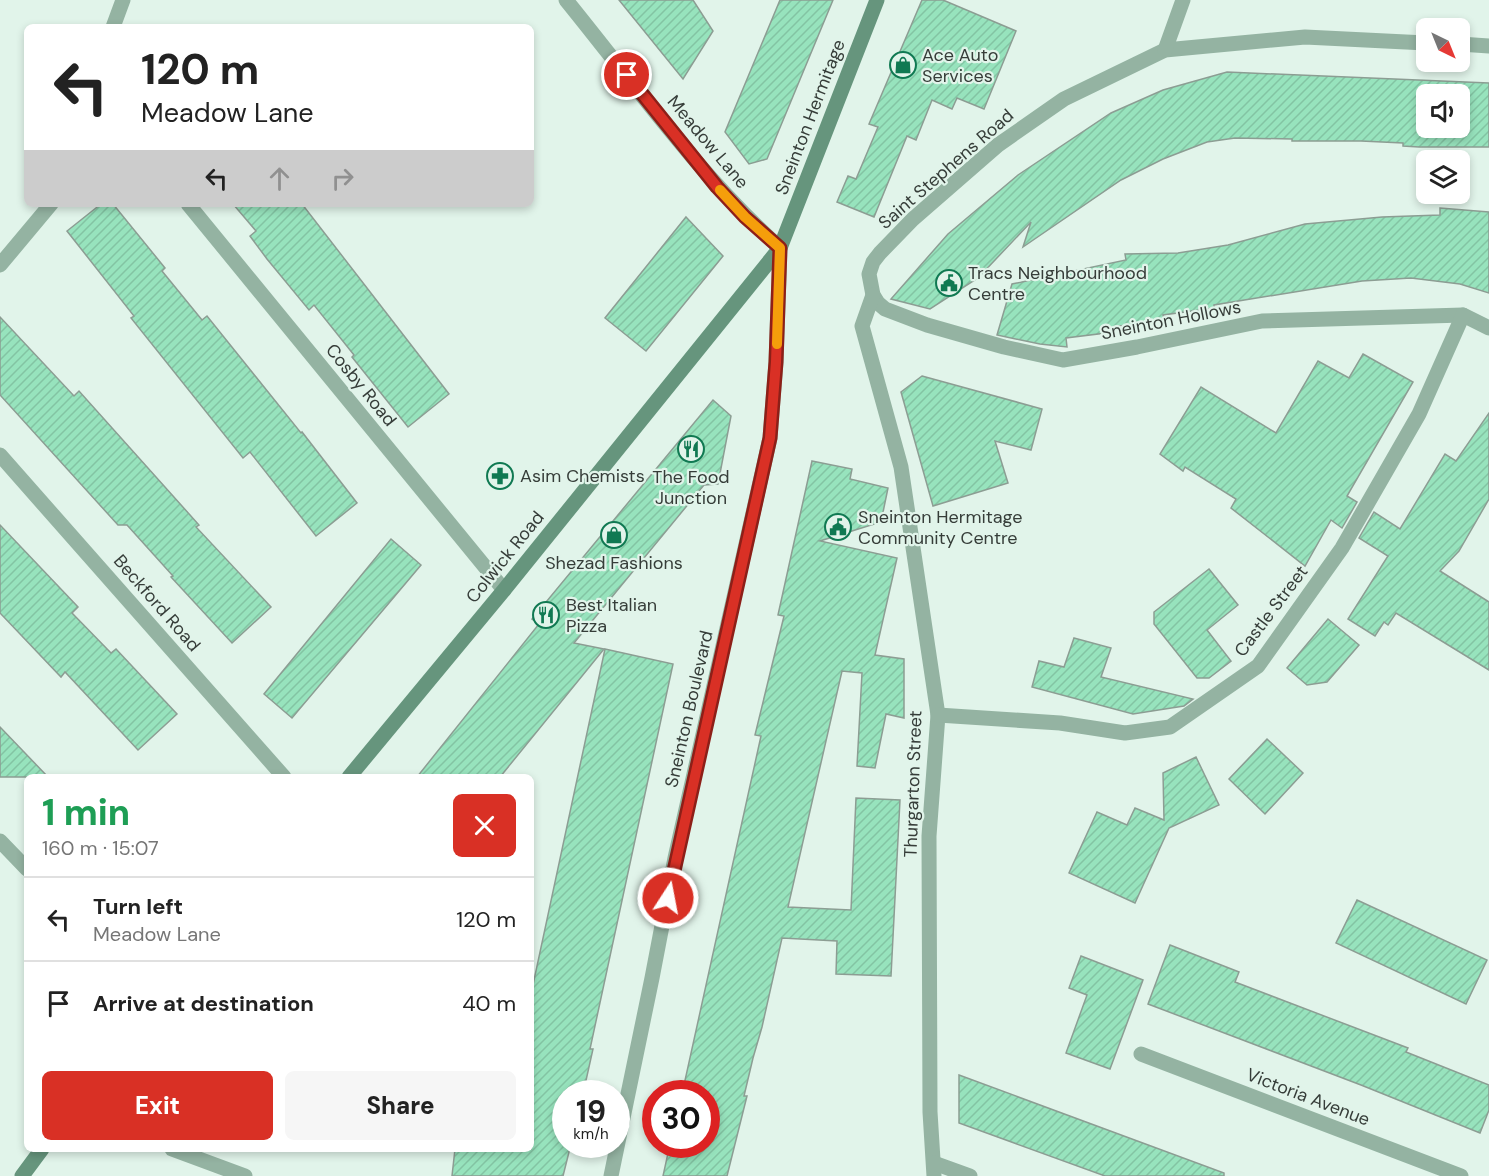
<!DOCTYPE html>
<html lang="en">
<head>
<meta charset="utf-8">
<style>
  body { margin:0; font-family:"DM Sans",sans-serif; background:#f6f6f6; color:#222; height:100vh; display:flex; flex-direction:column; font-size:22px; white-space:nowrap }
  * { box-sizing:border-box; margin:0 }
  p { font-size:20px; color:#767676 }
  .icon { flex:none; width:33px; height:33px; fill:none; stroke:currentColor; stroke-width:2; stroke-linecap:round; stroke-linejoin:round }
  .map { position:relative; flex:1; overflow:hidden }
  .side { position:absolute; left:24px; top:774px; width:510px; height:378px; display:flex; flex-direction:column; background:#fff; border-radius:9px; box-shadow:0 3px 9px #0003 }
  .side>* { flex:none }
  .top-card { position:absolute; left:24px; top:24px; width:510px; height:183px; border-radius:9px; box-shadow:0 3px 9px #0003; background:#fff; color:#222; overflow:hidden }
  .needle { width:39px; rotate:137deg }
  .buttons { position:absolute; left:1416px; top:18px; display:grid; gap:12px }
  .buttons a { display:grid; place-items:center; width:54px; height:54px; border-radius:9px; background:#fff; box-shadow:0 3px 9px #0003; font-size:30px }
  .speed { position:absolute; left:552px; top:1080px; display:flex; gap:12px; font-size:30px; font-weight:700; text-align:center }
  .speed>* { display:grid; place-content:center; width:78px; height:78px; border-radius:50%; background:#fff; box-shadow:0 3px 9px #0003; line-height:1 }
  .speed small { font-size:15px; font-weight:400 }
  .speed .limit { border:9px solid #d22; background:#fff; color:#111 }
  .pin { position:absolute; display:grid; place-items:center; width:51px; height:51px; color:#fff; margin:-26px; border:3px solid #fff; border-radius:50%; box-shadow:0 2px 6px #0007 }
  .me { position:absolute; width:66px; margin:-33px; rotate:11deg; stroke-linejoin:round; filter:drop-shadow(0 0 4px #0008) }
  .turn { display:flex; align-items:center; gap:21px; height:126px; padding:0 18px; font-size:27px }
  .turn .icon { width:78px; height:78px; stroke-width:2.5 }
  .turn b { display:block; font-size:42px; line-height:51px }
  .lanes { display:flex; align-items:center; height:57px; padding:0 18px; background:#0003; justify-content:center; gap:30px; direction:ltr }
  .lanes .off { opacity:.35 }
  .round { display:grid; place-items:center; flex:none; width:63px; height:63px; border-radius:9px; background:#f6f6f6 }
  .headline { display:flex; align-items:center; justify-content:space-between; height:102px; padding:0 18px }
  h1 { font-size:36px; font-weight:800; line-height:45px; color:#1e9e55 }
  .cta { display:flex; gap:12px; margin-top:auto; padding:12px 18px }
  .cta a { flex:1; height:69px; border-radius:9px; background:#d93025; color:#fff; font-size:24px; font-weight:800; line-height:69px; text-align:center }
  .cta a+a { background:#f6f6f6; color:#222 }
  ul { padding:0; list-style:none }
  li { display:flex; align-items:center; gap:18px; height:84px; padding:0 18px; border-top:2px solid #e0e0e0 }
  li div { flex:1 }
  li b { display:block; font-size:22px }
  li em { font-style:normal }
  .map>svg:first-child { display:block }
  .building { fill:url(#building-hatch); stroke:#8c9d93; stroke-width:1.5; fill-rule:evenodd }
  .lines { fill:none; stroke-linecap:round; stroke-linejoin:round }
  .street { stroke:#94b3a2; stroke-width:15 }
  .secondary { stroke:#66957d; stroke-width:15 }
  .route-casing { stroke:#8d1f18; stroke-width:15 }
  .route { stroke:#d93025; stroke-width:10 }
  .slow { stroke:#f59e0b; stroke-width:10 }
  .labels { text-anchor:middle; stroke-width:4.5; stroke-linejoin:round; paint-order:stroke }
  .poi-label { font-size:18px; fill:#363d39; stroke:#e1f4ea; text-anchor:start }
  .street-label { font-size:18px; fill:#363d39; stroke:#e1f4ea }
</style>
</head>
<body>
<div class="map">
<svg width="1489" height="1176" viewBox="0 0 1489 1176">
  <defs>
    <pattern id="building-hatch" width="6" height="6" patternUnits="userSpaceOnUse" patternTransform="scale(1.5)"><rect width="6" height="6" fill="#97e3bd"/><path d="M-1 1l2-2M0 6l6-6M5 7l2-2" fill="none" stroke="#83c4a3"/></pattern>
  </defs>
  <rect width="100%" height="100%" fill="#e1f4ea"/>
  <!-- building -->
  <g class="building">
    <path d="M 619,0 L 693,0 L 713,31 L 683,79 Z"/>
    <path d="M 780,0 L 833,0 L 767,159 L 749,164 L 725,132 Z"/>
    <path d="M 922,0 L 943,0 L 1016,31 L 984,109 L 957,98 L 952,109 L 932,100 L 916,140 L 907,136 L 874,217 L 837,202 L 848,176 L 856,179 L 878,127 L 869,124 Z"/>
    <path d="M 1227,72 L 1489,83 L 1489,147 L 1419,147 L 1403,146 L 1403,143 L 1361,141 L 1292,141 L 1292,139 L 1235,138 L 1207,142 L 1163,159 L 1121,180 L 1023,247 L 1031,222 L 978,278 L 930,309 L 891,299 L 948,234 L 1018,175 L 1111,113 L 1163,90 ZM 1426,94 L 1460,94 L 1460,128 L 1426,128 Z"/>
    <path d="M 101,204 L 113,204 L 165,268 L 162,271 L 202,320 L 207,316 L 301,433 L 302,432 L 357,503 L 316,536 L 250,452 L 243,458 L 131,318 L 134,316 L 67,231 Z"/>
    <path d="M 233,204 L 302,204 L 449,394 L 408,427 L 352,357 L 354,355 L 314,305 L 309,310 L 267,259 L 250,236 L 256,231 Z"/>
    <path d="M 1440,208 L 1489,212 L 1489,293 L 1460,284 L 1411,278 L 1362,281 L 1214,305 L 1214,308 L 1163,315 L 1164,320 L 1113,327 L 1114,332 L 1066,338 L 1067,347 L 1040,344 L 997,335 L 1012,284 L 1126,260 L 1125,254 L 1178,253 L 1228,245 L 1305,224 L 1382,217 L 1440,215 Z"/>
    <path d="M 686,217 L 723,256 L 646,351 L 605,318 Z"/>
    <path d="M 0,317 L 74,396 L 79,391 L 199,525 L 196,527 L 271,607 L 232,643 L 171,577 L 173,576 L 127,525 L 118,525 L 0,395 Z"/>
    <path d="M 1363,354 L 1413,382 L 1347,496 L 1357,502 L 1342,528 L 1331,520 L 1305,566 L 1231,508 L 1236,499 L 1185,467 L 1183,471 L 1160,454 L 1201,387 L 1276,433 L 1318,361 L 1349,378 Z"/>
    <path d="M 922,376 L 1042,409 L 1031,450 L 995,441 L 1008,483 L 933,506 L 901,392 Z"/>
    <path d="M 713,400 L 731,416 L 718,484 L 704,485 L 574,643 L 604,649 L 500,777 L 417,777 L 539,624 L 532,619 Z"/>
    <path d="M 1489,413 L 1489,499 L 1459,551 L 1440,571 L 1489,602 L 1489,670 L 1396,613 L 1388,625 L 1384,622 L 1375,636 L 1348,619 L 1388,556 L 1359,538 L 1374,512 L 1400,529 L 1445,454 L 1456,461 Z"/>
    <path d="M 812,461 L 852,469 L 850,479 L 888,488 L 881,522 L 820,541 L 897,558 L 875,655 L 904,659 L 904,718 L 886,714 L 875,768 L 857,766 L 862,673 L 842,671 L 788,907 L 851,910 L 856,798 L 900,800 L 891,976 L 836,974 L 837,941 L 782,938 L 762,1027 L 753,1058 L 744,1096 L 747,1096 L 727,1176 L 663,1176 L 670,1144 L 706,1144 L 706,1094 L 682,1094 L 761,736 L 755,735 L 784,616 L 778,615 Z"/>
    <path d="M 0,525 L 78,607 L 72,613 L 111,653 L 116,649 L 177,714 L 138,750 L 65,672 L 61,677 L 0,613 Z"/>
    <path d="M 391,539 L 421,565 L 292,718 L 264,694 Z"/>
    <path d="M 1209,569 L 1238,605 L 1207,630 L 1231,661 L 1209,678 L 1197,678 L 1154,624 L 1154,612 Z"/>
    <path d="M 1328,619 L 1359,645 L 1327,682 L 1307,685 L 1287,668 Z"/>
    <path d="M 1074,638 L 1111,648 L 1101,677 L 1193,699 L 1184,706 L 1133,714 L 1032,687 L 1039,661 L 1064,667 Z"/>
    <path d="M 605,649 L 673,664 L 590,1049 L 593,1049 L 583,1094 L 566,1094 L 566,1144 L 571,1144 L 563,1176 L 452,1176 L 455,1149 L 531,1149 L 531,994 Z"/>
    <path d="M 0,727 L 48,777 L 0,777 Z"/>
    <path d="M 1267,739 L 1303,773 L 1265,814 L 1229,779 Z"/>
    <path d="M 1196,757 L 1219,805 L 1169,828 L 1135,903 L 1069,873 L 1097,812 L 1127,825 L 1135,808 L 1164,820 L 1163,773 Z"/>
    <path d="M 1357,900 L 1487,960 L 1466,1004 L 1336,943 Z"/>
    <path d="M 1170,945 L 1239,972 L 1235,982 L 1408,1048 L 1406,1052 L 1489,1085 L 1489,1110 L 1480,1133 L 1361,1085 L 1148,1004 Z"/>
    <path d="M 1081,956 L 1143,980 L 1110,1069 L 1066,1053 L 1087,995 L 1069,988 Z"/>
    <path d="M 959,1075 L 1224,1173 L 1224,1176 L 1105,1176 L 959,1123 Z"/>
  </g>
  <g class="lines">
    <!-- street -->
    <g class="street">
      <path d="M 566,0 C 635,85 699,175 780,248 L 776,362 L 770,438 L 675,858 L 652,978 L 611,1176"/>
      <path d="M 113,27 L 123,0"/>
      <path d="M 1426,43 L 1305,37 L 1165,50 L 1064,99 L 998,145 L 913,219 L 880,253 L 873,262 L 869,274 L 873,295 L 878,303 L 885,309 L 927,325 L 1004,347 L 1063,360 L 1137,347 L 1262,321 L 1463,315 L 1489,328"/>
      <path d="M 1460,44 L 1489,46"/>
      <path d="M 1165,50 L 1183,0"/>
      <path d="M 188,204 L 504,590"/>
      <path d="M 0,265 L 51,204"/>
      <path d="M 873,295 L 862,326 L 901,467 L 938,715 L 929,836 L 930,1112 L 934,1176"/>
      <path d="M 0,455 L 284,777"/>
      <path d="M 938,715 L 1060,723 L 1125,733 L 1170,727 L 1258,666 L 1342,548 L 1419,414 L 1463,315"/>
      <path d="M 0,841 L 27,869"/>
      <path d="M 1141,1054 L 1461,1176"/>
      <path d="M 172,1149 L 245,1176"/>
      <path d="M 934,1163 L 970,1176"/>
    </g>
    <!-- secondary -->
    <g class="secondary">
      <path d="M 349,777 L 504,590 L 780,248 L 877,0"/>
      <path d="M 22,1176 L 42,1149"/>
    </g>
  </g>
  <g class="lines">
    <defs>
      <path id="route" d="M 627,75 L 717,187 L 745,217 L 780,248 L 776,362 L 770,438 L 668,898"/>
    </defs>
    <!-- route casing -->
    <use href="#route" class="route-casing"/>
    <!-- route -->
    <use href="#route" class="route"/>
    <!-- slow -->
    <path class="slow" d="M 720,190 L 745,217 L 780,248 L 777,344"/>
  </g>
  <!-- icons -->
  <defs>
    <symbol id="shop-ring" viewBox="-11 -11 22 22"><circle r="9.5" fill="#e1f4ea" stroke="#107952" stroke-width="1.5"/><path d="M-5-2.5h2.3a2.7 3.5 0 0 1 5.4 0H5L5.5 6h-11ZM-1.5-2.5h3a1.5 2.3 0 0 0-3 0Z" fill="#107952"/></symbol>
    <symbol id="civic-ring" viewBox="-11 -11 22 22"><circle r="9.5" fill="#e1f4ea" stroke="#107952" stroke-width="1.5"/><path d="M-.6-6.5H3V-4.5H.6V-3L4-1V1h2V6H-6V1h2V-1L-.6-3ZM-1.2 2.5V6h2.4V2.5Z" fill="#107952"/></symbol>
    <symbol id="restaurant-ring" viewBox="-11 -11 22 22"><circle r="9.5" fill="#e1f4ea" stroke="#107952" stroke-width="1.5"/><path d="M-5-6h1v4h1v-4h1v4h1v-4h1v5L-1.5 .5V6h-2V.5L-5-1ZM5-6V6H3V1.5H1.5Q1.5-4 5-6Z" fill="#107952"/></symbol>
    <symbol id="pharmacy-ring" viewBox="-11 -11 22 22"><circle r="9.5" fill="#e1f4ea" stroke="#107952" stroke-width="1.5"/><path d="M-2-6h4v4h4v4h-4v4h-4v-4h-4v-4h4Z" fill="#107952"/></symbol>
  </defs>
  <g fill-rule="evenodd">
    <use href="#shop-ring" x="888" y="50" width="30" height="30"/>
    <use href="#civic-ring" x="934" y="268" width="30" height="30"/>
    <use href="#restaurant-ring" x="676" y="434" width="30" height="30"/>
    <use href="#pharmacy-ring" x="485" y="461" width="30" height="30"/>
    <use href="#civic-ring" x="823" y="512" width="30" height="30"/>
    <use href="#shop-ring" x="599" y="520" width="30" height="30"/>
    <use href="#restaurant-ring" x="531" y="600" width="30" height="30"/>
  </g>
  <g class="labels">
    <!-- poi labels -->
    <g class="poi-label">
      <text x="922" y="61">Ace Auto<tspan x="922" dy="21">Services</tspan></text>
      <text x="968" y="279">Tracs Neighbourhood<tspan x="968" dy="21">Centre</tspan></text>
      <text x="520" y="482">Asim Chemists</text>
      <text x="691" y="483" text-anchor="middle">The Food<tspan x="691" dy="21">Junction</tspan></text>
      <text x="858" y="523">Sneinton Hermitage<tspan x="858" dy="21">Community Centre</tspan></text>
      <text x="614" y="569" text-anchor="middle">Shezad Fashions</text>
      <text x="566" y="611">Best Italian<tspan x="566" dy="21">Pizza</tspan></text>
    </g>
    <!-- street labels -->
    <g class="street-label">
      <text transform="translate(810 117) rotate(-69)" y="6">Sneinton Hermitage</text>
      <text transform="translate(708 142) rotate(50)" y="6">Meadow Lane</text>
      <text transform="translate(946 169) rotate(-41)" y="6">Saint Stephens Road</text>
      <text transform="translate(1171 320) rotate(-11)" y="6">Sneinton Hollows</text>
      <text transform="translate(361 385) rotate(51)" y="6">Cosby Road</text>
      <text transform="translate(505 557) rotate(-51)" y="6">Colwick Road</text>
      <text transform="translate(157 603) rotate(49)" y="6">Beckford Road</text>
      <text transform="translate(1271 611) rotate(-53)" y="6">Castle Street</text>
      <text transform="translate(689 709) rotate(-77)" y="6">Sneinton Boulevard</text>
      <text transform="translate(913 784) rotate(-88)" y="6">Thurgarton Street</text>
      <text transform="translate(1308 1097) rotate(21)" y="6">Victoria Avenue</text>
    </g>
  </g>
</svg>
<div class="buttons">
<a><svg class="needle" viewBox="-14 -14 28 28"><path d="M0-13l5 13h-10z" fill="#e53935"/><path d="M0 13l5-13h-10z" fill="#767676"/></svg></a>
<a><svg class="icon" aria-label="sound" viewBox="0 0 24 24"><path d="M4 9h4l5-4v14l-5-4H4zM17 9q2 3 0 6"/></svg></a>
<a><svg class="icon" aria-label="layers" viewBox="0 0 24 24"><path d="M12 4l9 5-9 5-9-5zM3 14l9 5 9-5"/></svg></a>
</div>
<div class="speed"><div>19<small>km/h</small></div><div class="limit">30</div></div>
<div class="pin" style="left:627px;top:75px;background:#d93025"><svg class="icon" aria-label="arrive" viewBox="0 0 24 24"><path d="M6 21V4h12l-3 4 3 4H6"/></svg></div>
<svg class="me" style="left:668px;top:898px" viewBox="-20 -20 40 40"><circle r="17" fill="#d93025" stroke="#fff" stroke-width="3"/><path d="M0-11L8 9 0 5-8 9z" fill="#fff"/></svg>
<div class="top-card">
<div class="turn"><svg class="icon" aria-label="left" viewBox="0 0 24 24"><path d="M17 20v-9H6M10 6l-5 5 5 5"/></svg><div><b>120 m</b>Meadow Lane</div></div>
<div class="lanes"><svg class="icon" aria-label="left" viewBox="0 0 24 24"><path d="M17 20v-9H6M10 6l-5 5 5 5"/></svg><svg class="icon off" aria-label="ahead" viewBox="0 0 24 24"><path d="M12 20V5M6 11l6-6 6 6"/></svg><svg class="icon off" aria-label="right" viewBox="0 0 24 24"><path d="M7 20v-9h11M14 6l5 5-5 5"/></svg></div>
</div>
<section class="side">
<div class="headline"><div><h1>1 min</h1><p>160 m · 15:07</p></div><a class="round" style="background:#d93025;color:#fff"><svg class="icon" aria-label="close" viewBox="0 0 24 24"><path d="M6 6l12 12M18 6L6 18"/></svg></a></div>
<ul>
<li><svg class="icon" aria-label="left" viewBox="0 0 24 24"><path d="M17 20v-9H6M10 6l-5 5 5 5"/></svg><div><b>Turn left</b><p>Meadow Lane</p></div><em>120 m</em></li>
<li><svg class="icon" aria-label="arrive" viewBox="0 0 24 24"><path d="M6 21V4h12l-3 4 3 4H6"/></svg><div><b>Arrive at destination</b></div><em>40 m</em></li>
</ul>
<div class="cta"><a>Exit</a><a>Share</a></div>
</section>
</div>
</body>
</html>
